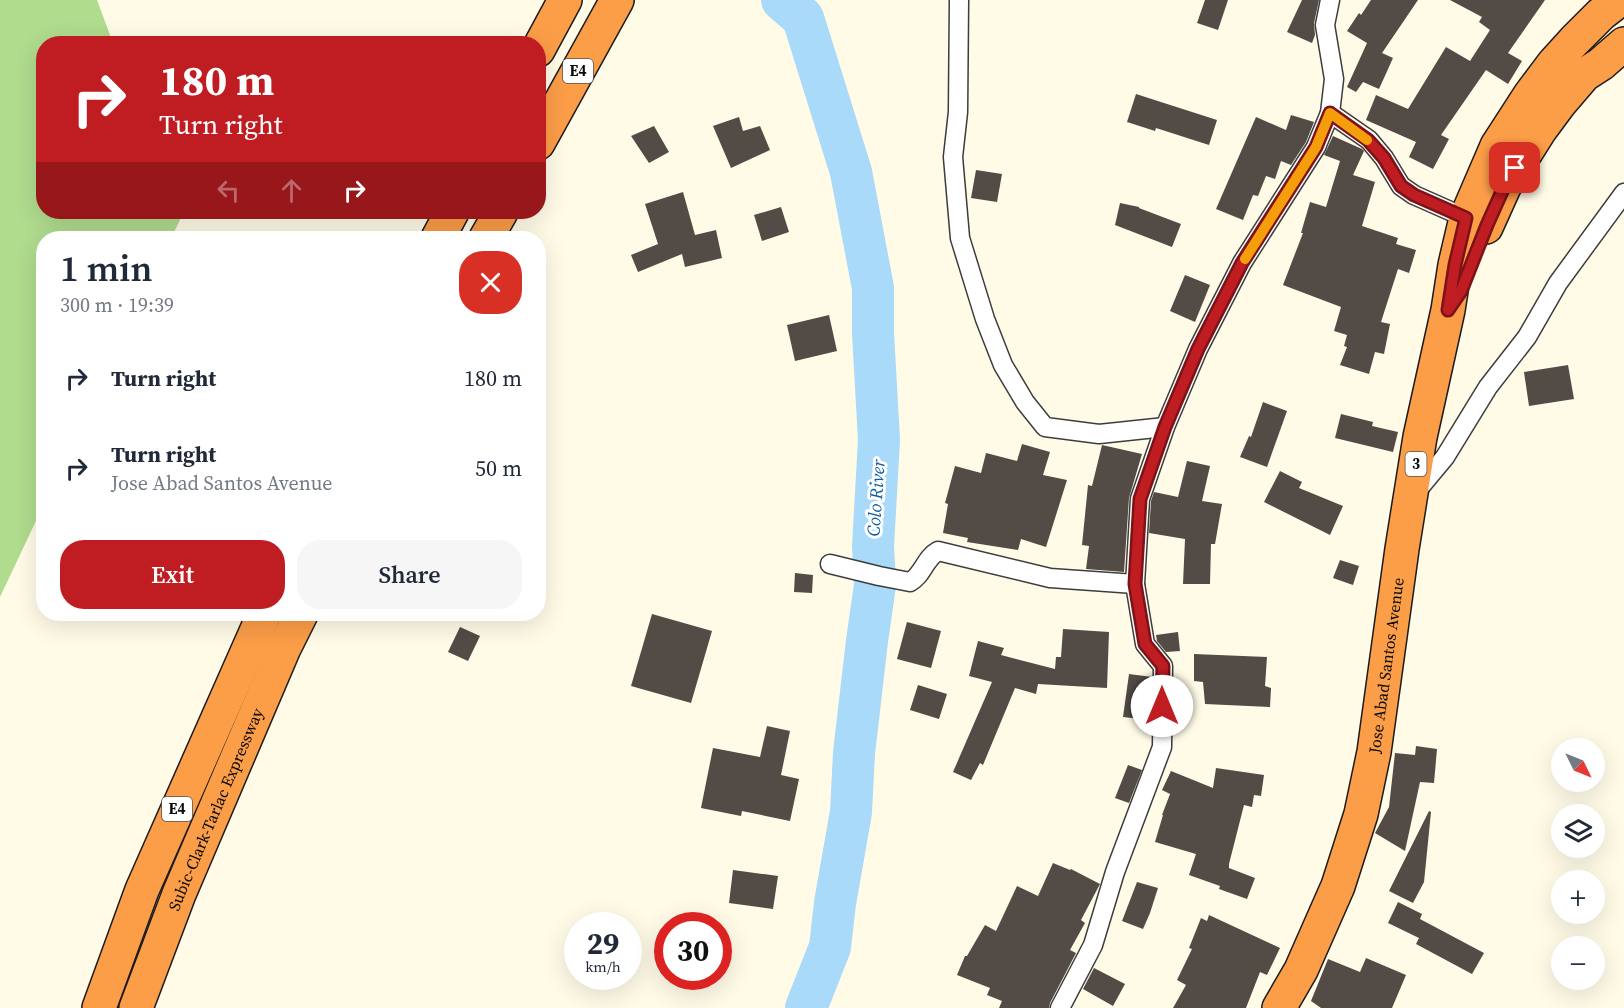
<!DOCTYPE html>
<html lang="en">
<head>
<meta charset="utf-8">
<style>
  body { margin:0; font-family:"Source Serif 4",serif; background:#f6f6f7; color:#1f2937; height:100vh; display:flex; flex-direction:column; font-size:22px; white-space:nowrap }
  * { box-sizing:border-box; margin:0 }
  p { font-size:20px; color:#747a83 }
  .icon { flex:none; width:33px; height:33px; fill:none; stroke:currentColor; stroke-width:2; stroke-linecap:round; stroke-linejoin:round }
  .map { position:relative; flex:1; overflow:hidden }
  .side { position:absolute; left:36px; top:231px; width:510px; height:390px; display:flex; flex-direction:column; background:#fff; border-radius:24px; box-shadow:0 6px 24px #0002 }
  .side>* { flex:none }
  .guide { position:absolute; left:36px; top:36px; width:510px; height:183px; border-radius:24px; box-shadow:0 6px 24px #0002; background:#bf1d22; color:#fff; overflow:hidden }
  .needle { width:39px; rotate:133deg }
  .fabs { position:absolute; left:1551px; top:738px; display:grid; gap:12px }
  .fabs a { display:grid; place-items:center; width:54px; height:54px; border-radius:50%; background:#fff; box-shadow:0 6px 24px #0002; font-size:30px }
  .speed { position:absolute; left:564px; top:912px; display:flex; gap:12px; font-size:30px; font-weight:700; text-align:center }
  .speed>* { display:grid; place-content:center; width:78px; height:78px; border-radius:50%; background:#fff; box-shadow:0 6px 24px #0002; line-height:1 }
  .speed small { font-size:15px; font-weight:400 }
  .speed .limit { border:9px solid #d22; background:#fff; color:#111 }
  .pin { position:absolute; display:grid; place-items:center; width:51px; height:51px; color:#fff; margin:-26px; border-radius:12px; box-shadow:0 3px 9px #0006 }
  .me { position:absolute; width:66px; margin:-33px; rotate:0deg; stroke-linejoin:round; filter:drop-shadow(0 0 4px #0008) }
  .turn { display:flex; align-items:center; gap:21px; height:126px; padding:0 24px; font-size:27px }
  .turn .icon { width:78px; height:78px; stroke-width:2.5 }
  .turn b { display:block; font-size:42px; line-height:51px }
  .lanes { display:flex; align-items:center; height:57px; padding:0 24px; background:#0003; justify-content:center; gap:30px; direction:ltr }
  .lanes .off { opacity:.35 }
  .round { display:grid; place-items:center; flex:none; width:63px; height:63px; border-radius:24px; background:#f6f6f7 }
  .headline { display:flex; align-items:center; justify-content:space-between; height:102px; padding:0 24px }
  h1 { font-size:36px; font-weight:600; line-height:45px }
  .action { display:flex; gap:12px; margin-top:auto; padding:12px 24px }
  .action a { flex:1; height:69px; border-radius:24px; background:#bf1d22; color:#fff; font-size:24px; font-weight:600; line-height:69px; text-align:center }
  .action a+a { background:#f6f6f7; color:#1f2937 }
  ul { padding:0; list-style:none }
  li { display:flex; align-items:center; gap:18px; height:90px; padding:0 24px }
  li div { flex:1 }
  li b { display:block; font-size:22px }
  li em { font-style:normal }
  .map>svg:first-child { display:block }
  .forest { fill:#b0dc8e }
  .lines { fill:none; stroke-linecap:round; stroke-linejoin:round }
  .river { stroke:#a9daf9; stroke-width:42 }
  .building { fill:#534b46 }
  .street-casing { stroke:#3d3d3d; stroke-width:21 }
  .highway-casing { stroke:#1b1b1b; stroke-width:36 }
  .street { stroke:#fff; stroke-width:18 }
  .highway { stroke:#fc9d48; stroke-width:33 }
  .route-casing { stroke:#7c1316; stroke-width:15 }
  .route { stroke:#bf1d22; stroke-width:10 }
  .slow { stroke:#f59e0b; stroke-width:10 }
  .labels { text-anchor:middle; stroke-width:6; stroke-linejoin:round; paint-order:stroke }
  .shield { fill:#fff; stroke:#545454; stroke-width:1.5 }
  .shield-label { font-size:15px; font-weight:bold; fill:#0a0a0a }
  .street-label { font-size:16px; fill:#0a0a0a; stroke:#fff }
  .water-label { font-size:18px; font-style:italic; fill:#0f5ea0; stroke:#fff }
</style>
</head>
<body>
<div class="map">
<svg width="1624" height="1008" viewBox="0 0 1624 1008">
  <rect width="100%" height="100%" fill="#fffbe7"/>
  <!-- forest -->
  <path class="forest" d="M 0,0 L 97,0 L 113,43 L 44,44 L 44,212 L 177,212 L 180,220 L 171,238 L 44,238 L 43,506 L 0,597 Z"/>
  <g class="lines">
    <!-- river -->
    <path class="river" d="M 782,0 L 803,18 L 851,172 L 873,288 L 873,333 L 879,440 L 873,546 L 875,585 L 867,641 L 854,753 L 851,812 L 835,903 L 830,947 L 806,1008"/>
  </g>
  <!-- building -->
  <g class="building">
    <path d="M 1205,0 L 1228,0 L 1218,30 L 1197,23 Z"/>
    <path d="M 1302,0 L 1319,0 L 1314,23 L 1315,35 L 1312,43 L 1287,32 Z"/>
    <path d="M 1371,0 L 1418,0 L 1382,53 L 1393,58 L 1379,89 L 1363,82 L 1356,92 L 1347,87 L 1367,43 L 1347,31 L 1359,13 L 1361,15 Z"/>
    <path d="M 1450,0 L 1545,0 L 1508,53 L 1522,61 L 1508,84 L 1486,70 L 1441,135 L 1449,139 L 1433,169 L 1409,157 L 1416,142 L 1366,120 L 1376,95 L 1408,109 L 1446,47 L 1470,61 L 1490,30 L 1479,22 L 1482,17 Z"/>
    <path d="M 1136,94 L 1217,120 L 1209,145 L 1156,128 L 1155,131 L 1127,122 Z"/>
    <path d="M 1291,115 L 1314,122 L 1306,142 L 1291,165 L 1281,161 L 1275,179 L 1266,176 L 1258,196 L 1253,195 L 1243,220 L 1216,209 L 1256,117 L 1286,130 Z"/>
    <path d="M 739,117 L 743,131 L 760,126 L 770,150 L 731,168 L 713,126 Z"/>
    <path d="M 654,126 L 669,152 L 649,163 L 631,136 Z"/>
    <path d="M 1333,136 L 1362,149 L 1364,151 L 1353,175 L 1375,182 L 1362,226 L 1398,238 L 1396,244 L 1416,250 L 1409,273 L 1398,269 L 1381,322 L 1390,324 L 1384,354 L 1375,352 L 1369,374 L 1340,365 L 1347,347 L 1344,346 L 1347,335 L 1334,331 L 1341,307 L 1283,285 L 1303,233 L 1301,233 L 1310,202 L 1326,207 L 1340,161 L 1324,155 Z"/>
    <path d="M 976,170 L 1002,174 L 997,202 L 971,198 Z"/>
    <path d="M 683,192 L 695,235 L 716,230 L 722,258 L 685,267 L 682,254 L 638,272 L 631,255 L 658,244 L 645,204 Z"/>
    <path d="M 1120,203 L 1139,207 L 1139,208 L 1181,224 L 1172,247 L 1115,225 Z"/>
    <path d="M 781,207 L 789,232 L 762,241 L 754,215 Z"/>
    <path d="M 1185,275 L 1210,285 L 1195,322 L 1170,311 Z"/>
    <path d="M 829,315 L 837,351 L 795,361 L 787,325 Z"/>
    <path d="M 1568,365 L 1574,399 L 1529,406 L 1524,372 Z"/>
    <path d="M 1263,402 L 1287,411 L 1267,467 L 1240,457 L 1249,436 L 1251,437 Z"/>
    <path d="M 1341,414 L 1373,422 L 1372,426 L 1398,432 L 1393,452 L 1335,438 Z"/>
    <path d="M 1022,444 L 1050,452 L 1043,475 L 1067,480 L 1046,547 L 1021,539 L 1018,550 L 967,542 L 968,538 L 943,533 L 948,504 L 945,503 L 955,466 L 981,473 L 986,453 L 1017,461 Z"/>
    <path d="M 1102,445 L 1142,454 L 1129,498 L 1124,572 L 1086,569 L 1089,546 L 1082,545 L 1088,485 L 1092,486 Z"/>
    <path d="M 1187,461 L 1210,466 L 1202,501 L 1222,504 L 1215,544 L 1211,544 L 1210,584 L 1183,584 L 1185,539 L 1149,533 L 1151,501 L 1154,492 L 1178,497 Z"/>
    <path d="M 1280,471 L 1302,482 L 1299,488 L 1343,506 L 1330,535 L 1264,502 Z"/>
    <path d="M 1340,560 L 1359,566 L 1353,585 L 1333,578 Z"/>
    <path d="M 795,573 L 813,575 L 812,593 L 794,592 Z"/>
    <path d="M 652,614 L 712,631 L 691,703 L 631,686 Z"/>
    <path d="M 907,622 L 941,631 L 931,668 L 897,659 Z"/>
    <path d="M 460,627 L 480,636 L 468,661 L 448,652 Z"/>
    <path d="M 1063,629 L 1109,632 L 1107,688 L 1038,684 L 1036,694 L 1015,688 L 983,765 L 980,763 L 971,780 L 953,772 L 992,682 L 969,676 L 978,641 L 1004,648 L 1001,655 L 1055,669 L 1056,657 L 1061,657 Z"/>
    <path d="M 1178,632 L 1180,651 L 1166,652 L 1157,641 L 1156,635 Z"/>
    <path d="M 1194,654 L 1267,657 L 1265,686 L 1271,688 L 1270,707 L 1205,704 L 1203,682 L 1194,681 Z"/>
    <path d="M 1129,674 L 1152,677 L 1149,720 L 1123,717 Z"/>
    <path d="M 918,685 L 947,694 L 939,719 L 910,710 Z"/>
    <path d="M 767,726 L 790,731 L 781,775 L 799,779 L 790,821 L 742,811 L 741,816 L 701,808 L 713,748 L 760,757 Z"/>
    <path d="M 1416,746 L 1437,749 L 1434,783 L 1420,782 L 1405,851 L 1375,833 L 1389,807 L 1395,753 L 1415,755 Z"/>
    <path d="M 1128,765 L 1142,770 L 1129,803 L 1115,798 Z"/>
    <path d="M 1216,768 L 1264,775 L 1261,796 L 1254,795 L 1252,807 L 1244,805 L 1229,864 L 1229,868 L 1255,878 L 1247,899 L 1219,889 L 1220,886 L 1189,875 L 1196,854 L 1155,842 L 1163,815 L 1162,815 L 1170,794 L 1162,790 L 1171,771 L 1213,788 Z"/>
    <path d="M 1429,811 L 1431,812 L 1424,882 L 1413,903 L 1389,891 Z"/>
    <path d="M 1053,863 L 1070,870 L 1071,869 L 1100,884 L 1081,920 L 1085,923 L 1070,950 L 1076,953 L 1050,1003 L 1049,1008 L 999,1008 L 1002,1001 L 987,995 L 990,988 L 957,975 L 965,956 L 967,956 L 985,925 L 996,931 L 1017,886 L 1038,896 Z"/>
    <path d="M 733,870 L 778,876 L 773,909 L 729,903 Z"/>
    <path d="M 1137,882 L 1158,888 L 1150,913 L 1143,929 L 1122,921 Z"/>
    <path d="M 1398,902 L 1422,914 L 1420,919 L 1484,953 L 1472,974 L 1416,944 L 1419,938 L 1388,923 Z"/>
    <path d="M 1209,915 L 1280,948 L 1267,975 L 1260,972 L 1246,1008 L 1173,1008 L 1186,985 L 1177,980 L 1192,949 L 1189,948 L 1201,918 L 1207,921 Z"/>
    <path d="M 1366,958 L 1406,975 L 1392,1008 L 1321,1008 L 1311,1001 L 1328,959 L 1360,972 Z"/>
    <path d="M 1094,968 L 1125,984 L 1113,1006 L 1083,989 Z"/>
  </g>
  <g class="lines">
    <defs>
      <g id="street">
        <path d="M 959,0 L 958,112 L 953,157 L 960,238 L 985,319 L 1003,365 L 1025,402 L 1045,427 L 1099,434 L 1165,427"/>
        <path d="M 1330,113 L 1369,140 L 1384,158 L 1401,186 L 1414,195 L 1466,218"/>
        <path d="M 1415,493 L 1445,457 L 1488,387 L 1527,337 L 1558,283 L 1624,193"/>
        <path d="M 830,564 L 879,576 L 910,582 C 923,575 925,558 938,551 L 1050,578 L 1135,584"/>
        <path d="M 1060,1008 L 1093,945 L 1115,872 L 1162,747 L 1163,666 L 1145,644 L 1135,584 L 1140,499 L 1165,427 L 1198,349 L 1242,263 L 1316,147 L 1330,113 L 1334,79 L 1325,25 L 1330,0"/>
      </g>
      <g id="highway">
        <path d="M 538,50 L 565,0"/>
        <path d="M 538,143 L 617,0"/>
        <path d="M 1486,227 L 1504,187 L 1540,130 L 1560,103 L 1584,75 L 1601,64 L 1624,44"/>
        <path d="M 438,238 L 452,212"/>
        <path d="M 486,238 L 501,212"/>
        <path d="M 99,1008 L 142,890 L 264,614"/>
        <path id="s1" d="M 136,1008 L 179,894 L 284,648 L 301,614"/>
        <path id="s2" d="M 1279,1008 L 1301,970 L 1338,886 L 1361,814 L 1374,752 L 1402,549 L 1420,437 L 1448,310 L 1455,265 L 1466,218 L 1497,146 L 1530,95 L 1554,63 L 1574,41 L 1601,14 L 1619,0"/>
      </g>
    </defs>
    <!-- street casing -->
    <use href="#street" class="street-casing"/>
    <!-- highway casing -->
    <use href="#highway" class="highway-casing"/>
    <!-- street -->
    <use href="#street" class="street"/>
    <!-- highway -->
    <use href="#highway" class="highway"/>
  </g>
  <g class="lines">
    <defs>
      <path id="route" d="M 1162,706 L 1163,666 L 1145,644 L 1135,584 L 1140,499 L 1165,427 L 1198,349 L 1242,263 L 1316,147 L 1330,113 L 1368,140 L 1384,158 L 1401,186 L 1414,195 L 1466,218 L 1455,265 L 1448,310 L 1461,291 L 1487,225 L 1504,187 L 1515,168"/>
    </defs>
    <!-- route casing -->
    <use href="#route" class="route-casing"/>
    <!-- route -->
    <use href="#route" class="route"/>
    <!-- slow -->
    <path class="slow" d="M 1245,259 L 1316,147 L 1330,113 L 1367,140"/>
  </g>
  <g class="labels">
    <!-- shield labels -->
    <g class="shield">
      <rect x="563" y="59" width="30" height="24" rx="4.5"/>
      <rect x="1405.5" y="452" width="21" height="24" rx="4.5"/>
      <rect x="162" y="797" width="30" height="24" rx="4.5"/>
    </g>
    <g class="shield-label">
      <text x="578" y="76">E4</text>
      <text x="1416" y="469">3</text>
      <text x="177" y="814">E4</text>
    </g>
    <!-- street labels -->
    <g class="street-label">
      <text dy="6" stroke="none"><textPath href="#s2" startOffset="362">Jose Abad Santos Avenue</textPath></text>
      <text dy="6" stroke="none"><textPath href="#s1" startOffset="214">Subic-Clark-Tarlac Expressway</textPath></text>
    </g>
    <!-- water labels -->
    <g class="water-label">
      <text transform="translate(876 498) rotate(-86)" y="6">Colo River</text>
    </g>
  </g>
</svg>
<div class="fabs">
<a><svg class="needle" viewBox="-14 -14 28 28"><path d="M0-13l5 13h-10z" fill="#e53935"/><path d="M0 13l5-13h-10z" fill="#747a83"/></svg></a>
<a><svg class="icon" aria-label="layers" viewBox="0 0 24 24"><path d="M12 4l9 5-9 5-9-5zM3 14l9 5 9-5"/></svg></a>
<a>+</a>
<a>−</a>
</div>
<div class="speed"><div>29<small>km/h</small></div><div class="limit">30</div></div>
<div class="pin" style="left:1515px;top:168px;background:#d93025"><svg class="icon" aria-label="arrive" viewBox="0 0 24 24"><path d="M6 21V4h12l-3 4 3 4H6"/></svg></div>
<svg class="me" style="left:1162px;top:706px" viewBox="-20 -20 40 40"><circle r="19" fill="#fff"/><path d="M0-13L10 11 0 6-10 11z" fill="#bf1d22"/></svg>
<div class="guide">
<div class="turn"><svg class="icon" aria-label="right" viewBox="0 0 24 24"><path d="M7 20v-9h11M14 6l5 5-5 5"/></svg><div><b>180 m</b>Turn right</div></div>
<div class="lanes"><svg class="icon off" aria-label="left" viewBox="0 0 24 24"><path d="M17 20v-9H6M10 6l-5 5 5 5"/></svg><svg class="icon off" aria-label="ahead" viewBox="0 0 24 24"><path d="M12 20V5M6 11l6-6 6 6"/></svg><svg class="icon" aria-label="right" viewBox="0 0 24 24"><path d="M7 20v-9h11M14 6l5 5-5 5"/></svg></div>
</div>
<section class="side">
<div class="headline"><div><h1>1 min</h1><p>300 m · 19:39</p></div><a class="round" style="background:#d93025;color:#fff"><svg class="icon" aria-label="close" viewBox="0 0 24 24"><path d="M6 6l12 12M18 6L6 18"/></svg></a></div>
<ul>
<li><svg class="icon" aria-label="right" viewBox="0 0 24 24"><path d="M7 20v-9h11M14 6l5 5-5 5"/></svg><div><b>Turn right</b></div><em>180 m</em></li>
<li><svg class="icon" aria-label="right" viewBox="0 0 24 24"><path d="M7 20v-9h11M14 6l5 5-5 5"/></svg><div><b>Turn right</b><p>Jose Abad Santos Avenue</p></div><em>50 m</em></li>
</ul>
<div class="action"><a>Exit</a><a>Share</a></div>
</section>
</div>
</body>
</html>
